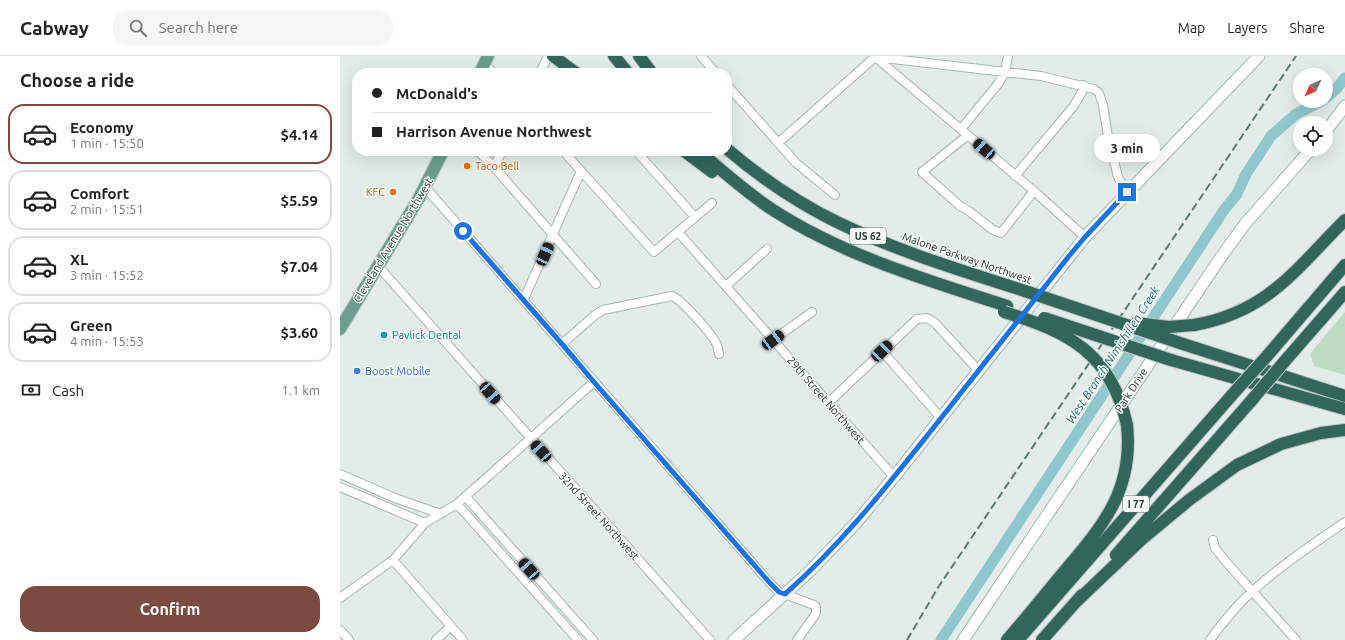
<!DOCTYPE html>
<meta charset="utf-8">
<style>
body{margin:0;font-family:Ubuntu,sans-serif;background:#f6f6f6;color:#222;height:100vh;display:flex;flex-direction:column;font-size:15px;white-space:nowrap}
*{box-sizing:border-box;margin:0}
p{font-size:13px;color:#767676}
.icon{flex:none;width:22px;height:22px;fill:none;stroke:currentColor;stroke-width:2;stroke-linecap:round;stroke-linejoin:round}
.map{position:relative;flex:1;overflow:hidden}
.side{display:flex;flex-direction:column;background:#fff;width:340px}
.side>*{flex:none}
.guide{position:absolute;left:12px;top:12px;width:380px;height:88px;border-radius:16px;box-shadow:0 4px 16px #0002;display:grid;align-content:center;height:88px;padding:0 20px;background:#fff}
.needle{width:26px;rotate:226deg}
.buttons{position:absolute;left:953px;top:12px;display:grid;gap:8px}
.buttons a{display:grid;place-items:center;width:40px;height:40px;border-radius:50%;background:#fff;box-shadow:0 4px 16px #0002;font-size:20px}
.end{position:absolute;width:18px;height:18px;margin:-9px;border:5px solid #1a73e8;background:#fff;box-shadow:0 0 0 2px #fff}
.from{border-radius:50%}
.bubble{position:absolute;height:28px;border-radius:14px;background:#fff;box-shadow:0 4px 16px #0002;font-size:13px;font-weight:700;line-height:28px;text-align:center}
.car{position:absolute;width:12px;height:24px;margin:-12px -6px;border-radius:5px;box-shadow:0 0 3px 1px #0007;background:linear-gradient(#222 24%,#8ab4d8 0 40%,#222 0 76%,#8ab4d8 0 86%,#222 0)}
.guide b{display:flex;align-items:center;gap:14px;height:38px;font-size:15px}
.guide b+b{border-top:1px solid #e0e0e0}
.guide i{width:10px;height:10px;background:#222}
ul{padding:0;list-style:none}
li{display:flex;align-items:center;gap:12px;height:60px;margin:0 8px 6px;padding:0 12px;border:2px solid #e0e0e0;border-radius:16px}
li div{flex:1}
li b{display:block;font-size:15px}
li em{font-style:normal;font-weight:700}
li.current{border-color:#7b4b41}
li>.icon{width:36px;height:36px;stroke-width:1.5}
h2{padding:0 20px;font-size:18px;line-height:48px}
.pay{display:flex;align-items:center;gap:10px;height:44px;padding:0 20px;font-size:15px}
.pay p{margin-inline-start:auto}
.primary-button{display:flex;gap:8px;margin-top:auto;padding:8px 20px}
.primary-button a{flex:1;height:46px;border-radius:16px;background:#7b4b41;color:#fff;font-size:16px;font-weight:700;line-height:46px;text-align:center}
header{display:flex;align-items:center;gap:24px;box-sizing:border-box;height:56px;padding:0 20px;background:#fff;border-bottom:1px solid #e0e0e0}
header strong{font-size:19px}
nav{display:flex;gap:22px;margin-inline-start:auto;font-size:14px}
.search{width:280px;height:36px;background:#f6f6f6;display:flex;align-items:center;gap:10px;box-sizing:border-box;padding:0 14px;border-radius:16px;color:#767676;font-size:15px}
main{display:flex;flex:1;min-height:0}
.map>svg:first-child{display:block}
.green{fill:#bedbc4}
.lines{fill:none;stroke-linecap:round;stroke-linejoin:round}
.river{stroke:#8fc7cd;stroke-width:11}
.street-casing{stroke:#a6b4ae;stroke-width:10}
.secondary-casing{stroke:#a2b7af;stroke-width:13}
.primary-casing{stroke:#c2c8c6;stroke-width:14}
.highway-casing{stroke:#c2c8c6;stroke-width:14}
.street{stroke:#fff;stroke-width:8}
.secondary{stroke:#fff;stroke-width:11}
.primary{stroke:#6b9e8e;stroke-width:12}
.highway{stroke:#326659;stroke-width:12}
.rail{stroke:#5f786f;stroke-width:2;stroke-dasharray:8 4;stroke-linecap:butt}
.highway-bridge-casing{stroke:#c2c8c6;stroke-width:14;stroke-linecap:butt}
.highway-bridge{stroke:#326659;stroke-width:12}
.route{stroke:#1a73e8;stroke-width:5}
.food-dot{fill:#e8710a;stroke:#f4f9f6;stroke-width:1.5}
.culture-dot{fill:#0f9aa8;stroke:#f4f9f6;stroke-width:1.5}
.shop-dot{fill:#3f7fe0;stroke:#f4f9f6;stroke-width:1.5}
.labels{text-anchor:middle;stroke-width:3;stroke-linejoin:round;paint-order:stroke}
.shield{fill:#f4f9f6;stroke:#62756e;stroke-width:1}
.shield-label{font-size:10px;font-weight:bold;fill:#243c34}
.food-label{font-size:11px;fill:#c56008;stroke:#f4f9f6;text-anchor:start}
.street-label{font-size:11px;fill:#243c34;stroke:#f4f9f6}
.culture-label{font-size:11px;fill:#0d838f;stroke:#f4f9f6;text-anchor:start}
.shop-label{font-size:11px;fill:#366cbe;stroke:#f4f9f6;text-anchor:start}
.water-label{font-size:12px;font-style:italic;fill:#226b74;stroke:#f4f9f6}
</style>
<header>
<strong>Cabway</strong>
<div class="search"><svg class="icon" aria-label="search" viewBox="0 0 24 24"><circle cx="10" cy="10" r="6"/><path d="M15 15l6 6"/></svg>Search here</div>
<nav><a>Map</a><a>Layers</a><a>Share</a></nav>
</header>
<main>
<section class="side">
<h2>Choose a ride</h2>
<ul>
<li class="current"><svg class="icon" aria-label="car" viewBox="0 0 24 24"><path d="M5 17H2v-5l4-1 3-4h7l3 4 3 1v5h-3M9 17h6M6 11h13"/><circle cx="7" cy="17" r="2"/><circle cx="17" cy="17" r="2"/></svg><div><b>Economy</b><p>1 min · 15:50</p></div><em>$4.14</em></li>
<li><svg class="icon" aria-label="car" viewBox="0 0 24 24"><path d="M5 17H2v-5l4-1 3-4h7l3 4 3 1v5h-3M9 17h6M6 11h13"/><circle cx="7" cy="17" r="2"/><circle cx="17" cy="17" r="2"/></svg><div><b>Comfort</b><p>2 min · 15:51</p></div><em>$5.59</em></li>
<li><svg class="icon" aria-label="car" viewBox="0 0 24 24"><path d="M5 17H2v-5l4-1 3-4h7l3 4 3 1v5h-3M9 17h6M6 11h13"/><circle cx="7" cy="17" r="2"/><circle cx="17" cy="17" r="2"/></svg><div><b>XL</b><p>3 min · 15:52</p></div><em>$7.04</em></li>
<li><svg class="icon" aria-label="car" viewBox="0 0 24 24"><path d="M5 17H2v-5l4-1 3-4h7l3 4 3 1v5h-3M9 17h6M6 11h13"/><circle cx="7" cy="17" r="2"/><circle cx="17" cy="17" r="2"/></svg><div><b>Green</b><p>4 min · 15:53</p></div><em>$3.60</em></li>
</ul>
<div class="pay"><svg class="icon" aria-label="cash" viewBox="0 0 24 24"><path d="M3 7h18v10H3z"/><circle cx="12" cy="12" r="2"/></svg>Cash<p>1.1 km</p></div>
<div class="primary-button"><a>Confirm</a></div>
</section>
<div class="map">
<svg width="1005" height="584" viewBox="0 0 1005 584">
<rect width="100%" height="100%" fill="#e3ece8"/>
<path class="green" d="M1005,256V319L974,310L970,298Z"/>
<g class="lines">
<path class="river" d="M986,42L996,33L1005,22
M601,584L884,154L897,138L906,118L931,80L956,58L982,45"/>
<defs>
<path id="street" d="M361,0L376,17
M534,0L694,135L745,181
M145,8L153,17
M200,17L208,0
M387,29L456,107L495,139
M621,73L658,28L665,16L668,0
M628,79L582,116L620,150L629,155L653,174L661,177L694,135
M438,87L535,1L701,20L754,33L759,37L763,49L768,81L778,121L787,137
M138,95L154,111L256,228
M223,95L314,196L372,147
M296,95L355,161
M154,111L162,95
M675,120L733,51L742,36L743,29
M85,131L429,526L439,536L474,549L476,551V556L475,559L457,584
M338,176L554,421
M38,210L370,584
M386,230L427,193
M184,243L241,115
M433,284L472,256
M222,288L255,259L263,254L332,240C341,243 373,279 377,289C378,291 378,295 379,298
M542,295L601,362
M488,347L577,263L587,262L595,267L639,315
M0,418L55,442L101,458
M0,431L85,467
M126,441L253,584
M117,448L238,584
M873,484L875,492L887,507L956,584
M53,504L123,584
M0,542L53,504L85,467L117,448L254,326
M0,574L9,584
M96,584L111,570
M870,584C880,570 891,557 903,544C934,514 970,490 1005,466"/>
<path id="secondary" d="M986,75L1005,50
M394,584L470,515L516,467L554,421L745,181L919,0
M623,584L881,201L905,168L971,93"/>
<path id="primary" d="M140,17L148,0
M0,273L79,142L103,95"/>
<path id="highway" d="M213,0L236,17
M274,0L288,17
M299,0L312,17
M387,93C421,122 461,149 501,168C560,196 623,215 685,235
M344,95L372,116
M359,95C382,115 407,137 433,154C504,200 587,224 667,250
M854,269C928,256 956,213 1005,164
M843,288L1005,340
M927,300L1005,209
M831,304L1005,353
M944,306L1005,236
M776,499L911,345
M737,545L801,484L849,444L897,409L941,388L981,377L1005,374
M667,584C686,562 704,540 722,518C762,471 794,435 787,369
M678,584L892,339
M702,584L742,539"/>
</defs>
<use href="#street" class="street-casing"/>
<use href="#secondary" class="secondary-casing"/>
<use href="#primary" class="primary-casing"/>
<use href="#highway" class="highway-casing"/>
<use href="#street" class="street"/>
<use href="#secondary" class="secondary"/>
<use href="#primary" class="primary"/>
<use href="#highway" class="highway"/>
<path class="rail" d="M567,584L599,530L956,0"/>
<defs>
<path id="highway-bridge" d="M685,235L843,288
M664,256C729,276 771,297 787,369
M704,262L831,304
M796,267L829,271L854,269
M892,339L927,300
M911,345L944,306"/>
</defs>
<use href="#highway-bridge" class="highway-bridge-casing"/>
<use href="#highway-bridge" class="highway-bridge"/>
</g>
<g class="lines">
<path class="route" d="M123,175L222,288L254,326L429,526L439,536L445,538C501,489 547,430 594,371C639,314 684,257 729,200L745,181L787,136"/>
</g>
<g class="food-dot">
<circle cx="127" cy="110" r="4"/>
<circle cx="53" cy="136" r="4"/>
</g>
<circle class="culture-dot" cx="44" cy="279" r="4"/>
<circle class="shop-dot" cx="17" cy="315" r="4"/>
<g class="labels">
<g class="shield">
<rect x="510" y="172" width="36" height="16" rx="3"/>
<rect x="783" y="440" width="26" height="16" rx="3"/>
</g>
<g class="shield-label">
<text x="528" y="184">US 62</text>
<text x="796" y="452">I 77</text>
</g>
<g class="food-label">
<text x="135" y="114">Taco Bell</text>
<text x="45" y="140" text-anchor="end">KFC</text>
</g>
<g class="street-label">
<text transform="translate(53 184) rotate(-59)" y="4">Cleveland Avenue Northwest</text>
<text transform="translate(627 202) rotate(19)" y="4">Malone Parkway Northwest</text>
<text transform="translate(791 334) rotate(-57)" y="4">Park Drive</text>
<text transform="translate(486 344) rotate(49)" y="4">29th Street Northwest</text>
<text transform="translate(259 460) rotate(48)" y="4">32nd Street Northwest</text>
</g>
<g class="culture-label">
<text x="52" y="283">Pavlick Dental</text>
</g>
<g class="shop-label">
<text x="25" y="319">Boost Mobile</text>
</g>
<g class="water-label">
<text transform="translate(773 299) rotate(-57)" y="4">West Branch Nimishillen Creek</text>
</g>
</g>
</svg>
<div class="buttons">
<a><svg class="needle" viewBox="-14 -14 28 28"><path d="M0-13l5 13h-10z" fill="#e53935"/><path d="M0 13l5-13h-10z" fill="#767676"/></svg></a>
<a><svg class="icon" aria-label="locate" viewBox="0 0 24 24"><circle cx="12" cy="12" r="6"/><path d="M12 2v4M12 18v4M2 12h4M18 12h4"/></svg></a>
</div>
<i class="end from" style="left:123px;top:175px"></i>
<i class="end" style="left:787px;top:136px"></i>
<div class="bubble" style="left:754px;top:78px;width:66px">3 min</div>
<i class="car" style="left:644px;top:93px;rotate:311deg"></i>
<i class="car" style="left:205px;top:198px;rotate:24deg"></i>
<i class="car" style="left:433px;top:284px;rotate:54deg"></i>
<i class="car" style="left:542px;top:295px;rotate:46deg"></i>
<i class="car" style="left:150px;top:337px;rotate:139deg"></i>
<i class="car" style="left:201px;top:395px;rotate:318deg"></i>
<i class="car" style="left:189px;top:513px;rotate:318deg"></i>
<div class="guide">
<b><i class="from"></i>McDonald's</b>
<b><i></i>Harrison Avenue Northwest</b>
</div>
</div>
</main>
